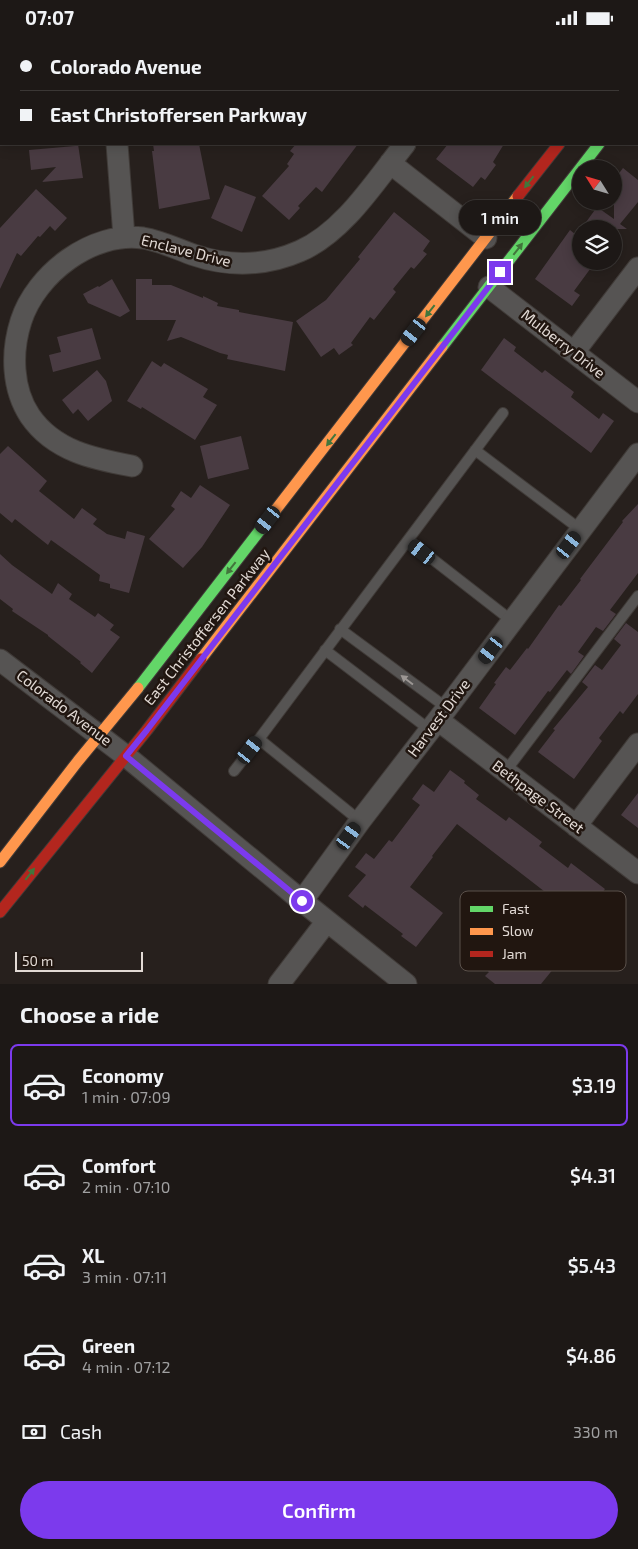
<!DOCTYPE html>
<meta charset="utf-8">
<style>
body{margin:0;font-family:"Exo 2",sans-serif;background:#2a2523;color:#f1f3f6;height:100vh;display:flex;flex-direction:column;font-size:19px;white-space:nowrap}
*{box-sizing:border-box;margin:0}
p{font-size:16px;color:#a0a0a1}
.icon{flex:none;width:28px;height:28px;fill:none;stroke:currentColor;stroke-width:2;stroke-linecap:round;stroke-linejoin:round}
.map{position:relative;height:949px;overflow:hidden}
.sheet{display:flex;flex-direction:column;background:#1d1816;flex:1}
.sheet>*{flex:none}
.guide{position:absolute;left:0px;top:0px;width:639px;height:110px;box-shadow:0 2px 12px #0003,0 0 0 1px #3b3735;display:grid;align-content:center;height:110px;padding:0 20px;background:#1d1816}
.needle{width:32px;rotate:307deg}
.fabs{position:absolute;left:572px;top:125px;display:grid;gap:10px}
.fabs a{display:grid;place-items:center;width:50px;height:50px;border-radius:50%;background:#1d1816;box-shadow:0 2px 12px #0003,0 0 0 1px #3b3735;font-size:25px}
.scale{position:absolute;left:15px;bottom:12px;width:128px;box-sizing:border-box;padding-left:5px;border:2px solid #e2dad5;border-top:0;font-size:14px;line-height:18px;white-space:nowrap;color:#e2dad5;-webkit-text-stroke:4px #211610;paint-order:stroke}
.end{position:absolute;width:22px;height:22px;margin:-11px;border:6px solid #7c3aed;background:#fff;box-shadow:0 0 0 2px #fff}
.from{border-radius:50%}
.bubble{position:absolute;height:35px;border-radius:18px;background:#1d1816;box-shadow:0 2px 12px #0003,0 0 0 1px #3b3735;font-size:16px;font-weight:600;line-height:35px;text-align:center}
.car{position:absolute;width:15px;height:30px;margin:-15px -8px;border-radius:6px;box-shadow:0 0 4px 1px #0007;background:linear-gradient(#222 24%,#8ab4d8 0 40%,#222 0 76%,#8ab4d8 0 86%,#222 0)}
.guide b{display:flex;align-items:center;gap:18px;height:48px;font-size:19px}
.guide b+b{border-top:1px solid #3b3735}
.guide i{width:12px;height:12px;background:#f1f3f6}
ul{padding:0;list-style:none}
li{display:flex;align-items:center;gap:15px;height:82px;margin:0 10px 8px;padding:0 10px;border:2px solid transparent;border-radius:8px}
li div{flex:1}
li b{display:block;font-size:19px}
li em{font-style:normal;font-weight:600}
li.current{border-color:#7c3aed}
li>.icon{width:45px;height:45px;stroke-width:1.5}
h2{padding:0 20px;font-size:22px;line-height:60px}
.pay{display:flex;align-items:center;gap:12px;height:55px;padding:0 20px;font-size:19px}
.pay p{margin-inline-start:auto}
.button{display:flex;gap:10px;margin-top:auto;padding:10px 20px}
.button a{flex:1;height:58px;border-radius:30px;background:#7c3aed;color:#fff;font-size:20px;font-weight:600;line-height:58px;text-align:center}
.status{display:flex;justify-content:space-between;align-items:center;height:35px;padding:0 25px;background:#1d1816;direction:ltr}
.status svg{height:14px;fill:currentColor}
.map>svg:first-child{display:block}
.building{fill:#493b42}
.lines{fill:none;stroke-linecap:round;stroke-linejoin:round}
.lane-casing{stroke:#403b38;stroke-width:12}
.street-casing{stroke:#403b38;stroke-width:23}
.fast-casing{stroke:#403b38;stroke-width:13}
.slow-casing{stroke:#403b38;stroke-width:13}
.jam-casing{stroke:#403b38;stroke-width:13}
.lane{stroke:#565453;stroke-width:10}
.street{stroke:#565453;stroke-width:21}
.fast{stroke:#63d668;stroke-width:11}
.slow{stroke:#ff974d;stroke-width:11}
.jam{stroke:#b3261e;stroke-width:11}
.oneway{fill:#42763c}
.oneway2{fill:#9c9794}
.route{stroke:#7c3aed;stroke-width:6}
.labels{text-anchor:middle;stroke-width:5;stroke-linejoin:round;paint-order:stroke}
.street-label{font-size:15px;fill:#e2dad5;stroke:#211610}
.key{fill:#211610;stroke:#5b514b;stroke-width:1}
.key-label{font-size:14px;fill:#e2dad5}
</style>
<div class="status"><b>07:07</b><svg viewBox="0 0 49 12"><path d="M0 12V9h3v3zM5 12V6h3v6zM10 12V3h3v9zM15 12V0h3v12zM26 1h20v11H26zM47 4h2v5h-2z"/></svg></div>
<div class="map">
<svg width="638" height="949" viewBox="0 0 638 949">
<rect width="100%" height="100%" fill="#27201d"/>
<path class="building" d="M78,109L83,143L42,147L56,132L31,135L29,115L75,111Z
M153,109H199L210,164L159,174L152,116H154Z
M296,109H358L322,157L316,152L298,171L300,173L289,185L262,161L289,131L287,129L294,119L290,116Z
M448,109H504L493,127L496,130L485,145L481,142L473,152L436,124Z
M623,133L638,145V167L620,189L627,194H617L614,198V194H581L597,172L614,184V145Z
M225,150L256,162L242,197L211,183Z
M36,154L67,183L55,196L50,191L40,202L38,201L21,221L17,218L0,254V193Z
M394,177L430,206L423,216L427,219L414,234L411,232L393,254L396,257L374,285L370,282L351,308L353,310L339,320L334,313L321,322L296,286L326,265L360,224L358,222Z
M570,195L581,204V226H596L574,256L580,260L572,271L535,244Z
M112,244L130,276L120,282L88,268L83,259L98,251L99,252Z
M136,244H152V250H171L203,263V261L218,268L217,271L239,275V277L293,287L285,336L227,324L228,320L220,318L181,302L167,306L176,285H136Z
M92,293L101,324L53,337L49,320L61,317L57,302Z
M504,303L516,312L514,316L532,330L542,338L545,335L574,357L571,362L599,384L603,378L614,386L591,418L481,335Z
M152,326L161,332L164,328L208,354L203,362L217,370L195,405L142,372L141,374L127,366Z
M97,335L106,346L112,366L88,386L78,374L73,379L62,365Z
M241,401L249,434L208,444L200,411Z
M8,411L47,446L39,456L74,484L82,473L97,484L93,489L107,499L125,504L127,496L145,501L129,558L110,553V549L99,546L100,540L51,505L48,510L15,484L12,488L0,478V419Z
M200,450L230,470L202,512L183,533L149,504L175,474L171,471L181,456L191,463Z
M638,469V538L610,575L616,579L603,596L596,592L578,617L584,621L571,639L567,635L550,657L548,656L515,700L479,673L496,649L494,648L506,632L510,635L527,613L528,614L559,570L561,571L581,545L580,544L623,487L622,486Z
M0,519L12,530L52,559L58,548L72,559L69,564L95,582L98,578L114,590L110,595L120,602L92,638L80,628L81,627L48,601V600L12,576L13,574L0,564Z
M626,588L638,597V659L623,679L620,676L599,703L602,706L574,744L538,717L555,695L553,694L588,652L582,647L595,630L602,635L621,610L614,604Z
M450,735L465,746L464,748L479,760L476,764L506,786L509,782L542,807L539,811L568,833L571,828L605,854L602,858L615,868L595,895L584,887L579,895L565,885L571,877L457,789L432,821L433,822L410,852L443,878L416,912L401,901L403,899L365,870L363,873L348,861L366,840L355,832L366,818L374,824L389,805L392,807L420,770L412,764L423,749L434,757Z
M638,758V793L621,780Z
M490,883L554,933L541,949H495L485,941L489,937L463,917Z"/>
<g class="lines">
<defs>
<path id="lane" d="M475,415L581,495
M408,505L512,586
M340,594L447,673
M325,615L430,695
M259,704L503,378
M234,736L259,704L360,786
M505,737L638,561"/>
<path id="street" d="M40,0L44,1
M148,1L151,0
M466,1V0
M117,109L124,202
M390,128L486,203
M489,252L638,367
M574,317L638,233
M132,431C94,424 54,416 30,381C12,354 11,317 21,286C36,239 92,196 143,203C161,206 177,214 194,220C229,232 266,231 300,216C344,197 376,145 405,109
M0,625L126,721L302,866L406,949
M438,685L638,838
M576,791L638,709
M302,866L360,786L447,673L638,419
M279,949L327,886"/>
<path id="fast" d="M442,312L599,109
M138,653L264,490"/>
<path id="slow" d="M638,6V7
M638,58V59
M264,490L518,161
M201,624L442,312
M0,827L78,726L138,653"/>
<path id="jam" d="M518,161L559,109
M0,877L147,695L201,624"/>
</defs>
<use href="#lane" class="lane-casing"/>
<use href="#street" class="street-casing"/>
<use href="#fast" class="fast-casing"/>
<use href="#slow" class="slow-casing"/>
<use href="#jam" class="jam-casing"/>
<use href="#lane" class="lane"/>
<use href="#street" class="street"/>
<use href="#fast" class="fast"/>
<use href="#slow" class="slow"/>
<use href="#jam" class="jam"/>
</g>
<defs><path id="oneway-solid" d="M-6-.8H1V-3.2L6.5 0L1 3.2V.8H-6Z" transform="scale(1.25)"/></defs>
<g class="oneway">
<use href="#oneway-solid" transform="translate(529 147) rotate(128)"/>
<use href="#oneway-solid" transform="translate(518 214) rotate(-52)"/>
<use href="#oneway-solid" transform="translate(430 276) rotate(128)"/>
<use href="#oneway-solid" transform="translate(331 405) rotate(128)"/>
<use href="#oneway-solid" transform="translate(231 533) rotate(128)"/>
<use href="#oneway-solid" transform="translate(30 839) rotate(-52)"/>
</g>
<use class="oneway2" href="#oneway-solid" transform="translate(407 645) rotate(-143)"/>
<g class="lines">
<path class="route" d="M302,866L126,721L147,695L500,237"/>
</g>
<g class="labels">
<g class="street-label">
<text transform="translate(186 216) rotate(14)" y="5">Enclave Drive</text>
<text transform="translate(563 309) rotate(38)" y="5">Mulberry Drive</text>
<text transform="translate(207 592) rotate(-52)" y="5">East Christoffersen Parkway</text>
<text transform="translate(64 673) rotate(37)" y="5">Colorado Avenue</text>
<text transform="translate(439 683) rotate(-53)" y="5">Harvest Drive</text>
<text transform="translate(538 762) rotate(37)" y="5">Bethpage Street</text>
</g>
</g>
<rect x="460" y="856" width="166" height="80" rx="8" class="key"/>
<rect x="470" y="871" width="23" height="6" fill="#63d668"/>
<rect x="470" y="893" width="23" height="7" fill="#ff974d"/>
<rect x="470" y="916" width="23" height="6" fill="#b3261e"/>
<g class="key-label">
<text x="502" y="879">Fast</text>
<text x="502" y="901">Slow</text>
<text x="502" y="924">Jam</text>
</g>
</svg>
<div class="fabs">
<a><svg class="needle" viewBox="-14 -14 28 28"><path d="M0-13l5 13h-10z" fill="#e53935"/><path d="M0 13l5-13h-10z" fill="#a0a0a1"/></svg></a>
<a><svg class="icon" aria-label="layers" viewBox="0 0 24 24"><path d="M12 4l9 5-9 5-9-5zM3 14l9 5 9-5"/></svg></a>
</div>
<div class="scale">50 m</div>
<i class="end from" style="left:302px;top:866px"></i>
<i class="end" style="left:500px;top:237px"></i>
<div class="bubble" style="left:459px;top:165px;width:82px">1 min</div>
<i class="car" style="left:414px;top:297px;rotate:218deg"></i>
<i class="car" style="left:268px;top:485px;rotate:218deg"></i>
<i class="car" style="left:569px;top:510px;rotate:37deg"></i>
<i class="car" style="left:422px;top:517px;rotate:308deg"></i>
<i class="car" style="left:491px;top:615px;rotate:217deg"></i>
<i class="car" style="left:250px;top:715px;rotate:38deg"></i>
<i class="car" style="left:349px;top:801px;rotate:36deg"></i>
<div class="guide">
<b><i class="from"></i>Colorado Avenue</b>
<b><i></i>East Christoffersen Parkway</b>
</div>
</div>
<section class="sheet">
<h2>Choose a ride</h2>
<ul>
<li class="current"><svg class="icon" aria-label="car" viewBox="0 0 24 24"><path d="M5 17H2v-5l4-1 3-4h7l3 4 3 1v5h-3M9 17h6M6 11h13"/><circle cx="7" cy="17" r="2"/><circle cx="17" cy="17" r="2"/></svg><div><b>Economy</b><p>1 min · 07:09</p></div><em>$3.19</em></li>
<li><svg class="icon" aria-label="car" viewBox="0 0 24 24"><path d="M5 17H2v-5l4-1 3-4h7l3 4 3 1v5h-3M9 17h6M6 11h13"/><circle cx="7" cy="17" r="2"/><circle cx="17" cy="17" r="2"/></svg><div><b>Comfort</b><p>2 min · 07:10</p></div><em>$4.31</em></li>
<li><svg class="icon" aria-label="car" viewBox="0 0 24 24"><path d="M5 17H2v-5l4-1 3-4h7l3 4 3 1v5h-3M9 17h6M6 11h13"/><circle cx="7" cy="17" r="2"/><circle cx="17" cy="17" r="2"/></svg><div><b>XL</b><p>3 min · 07:11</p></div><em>$5.43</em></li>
<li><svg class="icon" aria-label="car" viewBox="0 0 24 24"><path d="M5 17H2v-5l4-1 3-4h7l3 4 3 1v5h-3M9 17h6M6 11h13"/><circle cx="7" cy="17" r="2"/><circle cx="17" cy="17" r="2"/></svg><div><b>Green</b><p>4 min · 07:12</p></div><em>$4.86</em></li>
</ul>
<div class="pay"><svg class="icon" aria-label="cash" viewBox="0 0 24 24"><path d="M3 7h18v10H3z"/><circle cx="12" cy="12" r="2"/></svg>Cash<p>330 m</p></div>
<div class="button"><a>Confirm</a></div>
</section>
